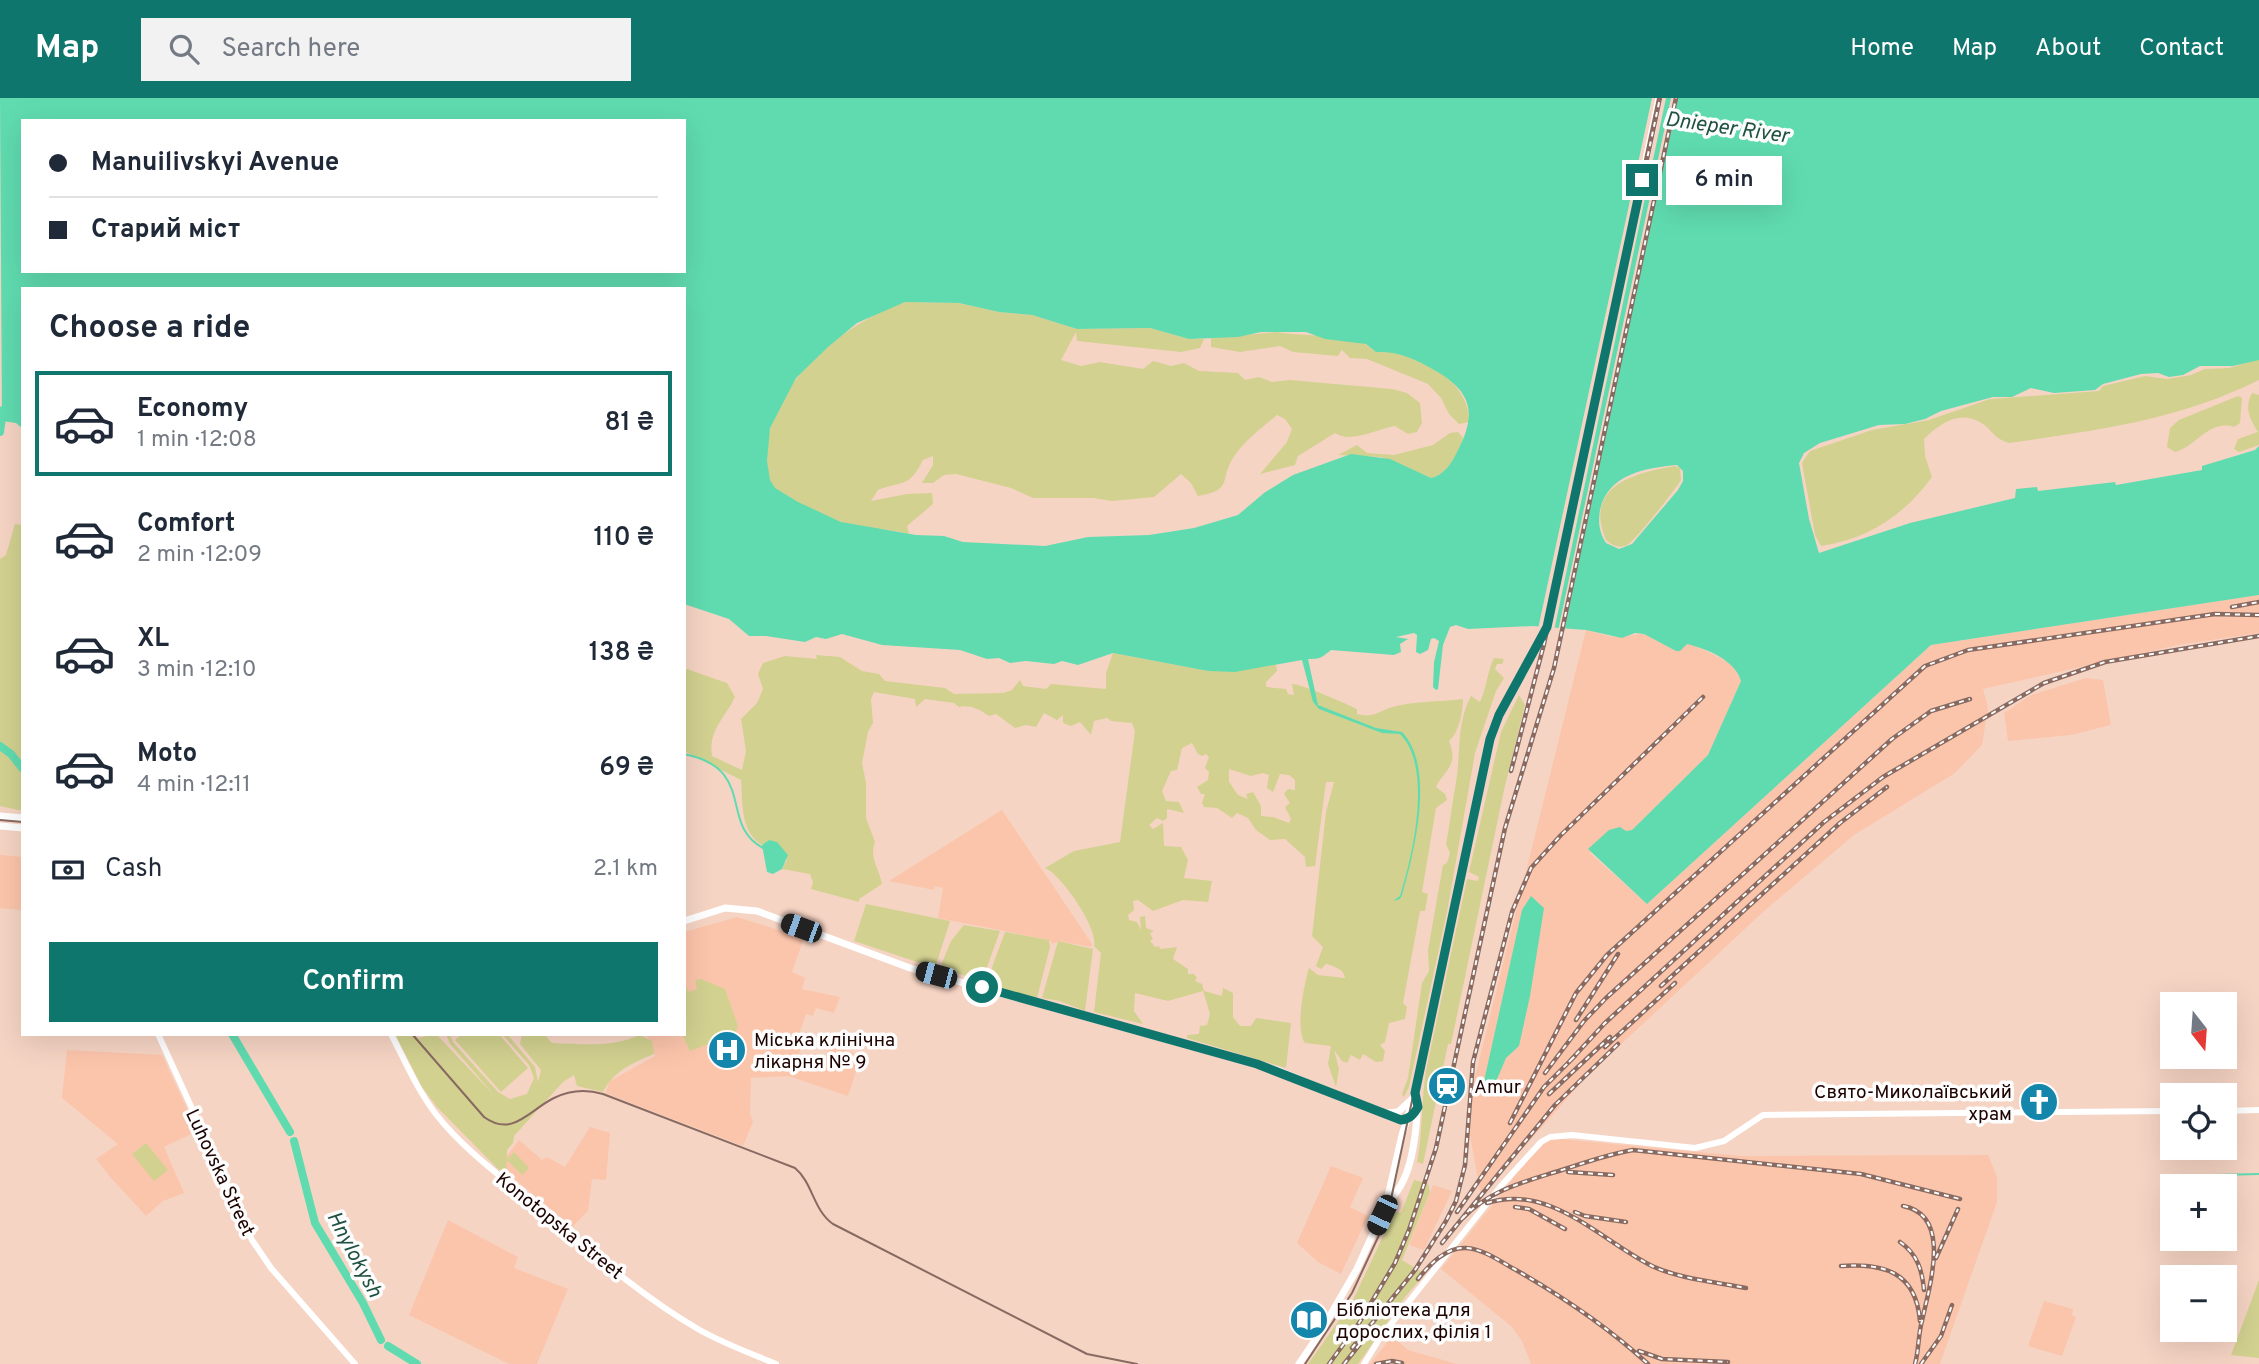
<!DOCTYPE html>
<meta charset="utf-8">
<style>
body{margin:0;font-family:Overpass,sans-serif;background:#f2f2f3;color:#1f2937;height:100vh;display:flex;flex-direction:column;font-size:26px;white-space:nowrap}
*{box-sizing:border-box;margin:0}
p{font-size:23px;color:#747a83}
.icon{flex:none;width:38px;height:38px;fill:none;stroke:currentColor;stroke-width:2;stroke-linecap:round;stroke-linejoin:round}
.map{position:relative;flex:1;overflow:hidden}
.details{position:absolute;left:21px;top:189px;width:665px;height:749px;display:flex;flex-direction:column;background:#fff;border-radius:0px;box-shadow:0 7px 28px #0002}
.details>*{flex:none}
.banner{position:absolute;left:21px;top:21px;width:665px;height:154px;border-radius:0px;box-shadow:0 7px 28px #0002;display:grid;align-content:center;height:154px;padding:0 28px;background:#fff}
.needle{width:46px;rotate:163deg}
.buttons{position:absolute;left:2160px;top:894px;display:grid;gap:14px}
.buttons a{display:grid;place-items:center;width:77px;height:77px;border-radius:0px;background:#fff;box-shadow:0 7px 28px #0002;font-size:35px}
.end{position:absolute;width:32px;height:32px;margin:-16px;border:9px solid #0f766e;background:#fff;box-shadow:0 0 0 4px #fff}
.from{border-radius:50%}
.bubble{position:absolute;height:49px;border-radius:0px;background:#fff;box-shadow:0 7px 28px #0002;font-size:23px;font-weight:600;line-height:49px;text-align:center}
.car{position:absolute;width:21px;height:42px;margin:-21px -10px;border-radius:9px;box-shadow:0 0 5px 2px #0007;background:linear-gradient(#222 24%,#8ab4d8 0 40%,#222 0 76%,#8ab4d8 0 86%,#222 0)}
.banner b{display:flex;align-items:center;gap:24px;height:66px;font-size:26px}
.banner b+b{border-top:2px solid #e0e1e3}
.banner i{width:18px;height:18px;background:#1f2937}
ul{padding:0;list-style:none}
li{display:flex;align-items:center;gap:21px;height:105px;margin:0 14px 10px;padding:0 14px;border:4px solid transparent;border-radius:0px}
li div{flex:1}
li b{display:block;font-size:26px}
li em{font-style:normal;font-weight:600}
li.current{border-color:#0f766e}
li>.icon{width:63px;height:63px;stroke-width:1.5}
h2{padding:0 28px;font-size:32px;line-height:84px}
.pay{display:flex;align-items:center;gap:18px;height:77px;padding:0 28px;font-size:26px}
.pay p{margin-inline-start:auto}
.action{display:flex;gap:14px;margin-top:auto;padding:14px 28px}
.action a{flex:1;height:80px;border-radius:0px;background:#0f766e;color:#fff;font-size:28px;font-weight:600;line-height:80px;text-align:center}
header{display:flex;align-items:center;gap:42px;box-sizing:border-box;height:98px;padding:0 35px;background:#0f766e;color:#fff}
header strong{font-size:33px}
nav{display:flex;gap:38px;margin-inline-start:auto;font-size:24px}
.search{width:490px;height:63px;background:#f2f2f3;display:flex;align-items:center;gap:18px;box-sizing:border-box;padding:0 24px;border-radius:0px;color:#747a83;font-size:26px}
.map>svg:first-child{display:block}
.built{fill:#fbc5ab}
.green{fill:#d2d190;fill-rule:evenodd}
.water{fill:#60dbb0;fill-rule:evenodd}
.pier{fill:#f6d4c4}
.lines{fill:none;stroke-linecap:round;stroke-linejoin:round}
.stream{stroke:#60dbb0;stroke-width:2}
.river{stroke:#60dbb0;stroke-width:8}
.tertiary{stroke:#fff;stroke-width:6}
.secondary{stroke:#fff;stroke-width:7}
.tram{stroke:#886a61;stroke-width:2}
.rail-casing{stroke:#886a61;stroke-width:4.5}
.rail{stroke:#fdfdfd;stroke-width:2;stroke-dasharray:5;stroke-linecap:butt}
.route{stroke:#0f766e;stroke-width:9}
.labels{text-anchor:middle;stroke-width:7;stroke-linejoin:round;paint-order:stroke}
.poi-label{font-size:19px;fill:#1d0300;stroke:#fdfdfd;text-anchor:start}
.street-label{font-size:19px;fill:#1d0300;stroke:#fdfdfd}
.water-label{font-size:21px;font-style:italic;fill:#1f5240;stroke:#fdfdfd}
</style>
<header>
<strong>Map</strong>
<div class="search"><svg class="icon" aria-label="search" viewBox="0 0 24 24"><circle cx="10" cy="10" r="6"/><path d="M15 15l6 6"/></svg>Search here</div>
<nav><a>Home</a><a>Map</a><a>About</a><a>Contact</a></nav>
</header>
<div class="map">
<svg width="2259" height="1266" viewBox="0 0 2259 1266">
<rect width="100%" height="100%" fill="#f6d4c4"/>
<path class="built" d="M2259,497V535L2178,547L1983,591L1988,609L1982,647L1955,675L1854,737L1763,814L1587,978L1481,1098L1466,1015L1586,532L1612,539L1644,536L1676,553H1680L1686,546H1691L1727,563L1734,570L1741,583L1708,657L1632,732L1626,733L1623,731L1590,755L1647,806L1931,547Z
M2086,580L2103,582L2111,627L2071,637L2008,643L2004,615L2031,597Z
M1002,712L1092,846L1091,849L1059,843L1053,846L1049,842L938,820L943,790L935,788L934,792L889,783Z
M0,757L23,759L22,812L0,810Z
M737,819L804,840L792,874L805,880L802,891L840,899L834,915L816,910L813,918L806,916L800,934L805,937L797,962L822,971L830,946L861,958L848,998L788,978L751,980L750,1016L753,1024L743,1048L605,995L610,983L655,958L646,936H684V834Z
M67,952L162,957L197,1033L164,1049L184,1095L163,1103L146,1118L111,1080L96,1061L118,1046L62,1000Z
M590,1029L610,1035L606,1082L592,1081L588,1113L572,1129L499,1068L519,1042L542,1062L547,1059L565,1069Z
M1550,1040L1741,1058L1988,1057L1997,1079V1104L1940,1266H1531L1522,1243L1512,1229L1441,1171L1513,1081L1512,1078Z
M1331,1068L1363,1080L1350,1109L1368,1118L1341,1176L1318,1164L1297,1145Z
M1433,1087L1452,1093L1424,1152L1409,1147Z
M448,1122L518,1159L514,1170L568,1191L537,1266H509L409,1217Z
M2044,1203L2073,1211L2072,1217L2076,1219L2062,1258L2028,1248Z
M1392,1238L1408,1252L1457,1266H1370Z"/>
<path class="green" d="M905,204L959,205L999,214L1032,217L1077,231L1150,230L1189,241H1204L1200,250L1181,254L1077,243L1076,234L1061,262L1081,268L1100,264L1143,271L1153,263L1171,268L1184,265L1199,273L1238,275L1245,282L1259,279L1272,284L1290,282L1392,291L1407,295L1420,305L1422,325L1417,334L1408,336L1395,328C1377,331 1351,346 1335,335L1298,358L1295,367L1260,376L1287,344L1292,331L1285,321L1277,317C1263,329 1245,342 1235,357C1218,381 1235,392 1198,398L1191,385L1181,376L1154,399L1112,403L1093,400H1033L1011,390L956,376L944,377L933,385H922L933,367V358L923,362C909,390 904,382 878,392L871,403L907,396L932,395L933,406L907,428L909,436C890,431 870,431 851,427C832,422 787,404 774,389C767,380 766,365 767,353C768,286 846,224 905,204Z
M1277,234C1299,239 1358,234 1373,252C1379,253 1383,252 1389,253C1423,257 1471,286 1469,324L1459,326L1449,316L1441,300L1428,286L1367,261L1350,260L1342,252L1338,258L1293,254L1280,248L1240,254L1211,249V240Z
M2259,261V282C2176,323 2098,332 2009,345C1992,339 1994,334 1983,326C1960,311 1941,325 1924,341L1925,358L1932,379C1904,417 1869,441 1821,448L1815,437L1802,365L1810,353L1872,332L1929,322L1990,301L2099,293L2103,288L2145,278L2167,281L2191,277L2205,271L2229,270Z
M2252,295L2259,297V347L2239,354L2234,351L2238,341L2258,334C2250,321 2244,310 2252,295Z
M2238,298L2242,300L2240,325L2234,329C2209,321 2196,349 2175,354L2167,349L2170,330L2179,322Z
M1458,334L1463,340C1458,356 1449,375 1431,380L1381,359L1338,357L1357,347L1367,355L1394,357L1433,347L1450,335Z
M1675,368L1680,370L1681,382C1675,392 1635,443 1627,447C1619,451 1612,447 1606,442C1583,388 1634,375 1675,368Z
M15,426L23,427V713L0,708V461L6,457Z
M1113,555L1208,573L1276,567L1277,573L1266,584V589L1286,591L1288,596L1294,597L1292,586C1299,585 1347,606 1357,611V616C1373,620 1376,615 1389,610C1411,603 1440,604 1463,601C1463,613 1459,635 1449,643C1459,668 1445,671 1436,689L1445,696L1447,702L1436,710L1422,794L1428,796L1425,813H1420L1403,905L1407,909L1405,921L1389,925L1385,944L1380,947L1385,953L1383,963L1376,964L1363,956L1360,962L1351,957L1347,965L1342,963L1334,952L1339,971L1336,989L1328,966L1331,948L1305,945C1295,932 1304,886 1309,870L1318,877L1345,880C1344,871 1334,868 1326,866L1321,871L1316,868L1323,849L1312,838L1326,714L1334,684H1326L1315,768L1306,769L1305,759L1285,741L1270,742L1256,732L1248,720L1237,715L1232,720L1217,710L1204,709L1202,705L1205,696H1201L1197,689L1208,682L1209,674L1205,670L1209,659L1206,656L1202,658L1198,656L1192,645L1182,650L1177,672L1171,673L1162,693L1166,703L1179,704L1184,715L1167,711V720L1163,723L1157,720L1149,727L1153,731L1163,725L1164,748L1181,749L1188,762L1184,780L1212,783L1208,804L1183,802L1153,813L1138,802L1133,803L1134,812L1128,817L1129,822L1137,824L1141,832L1140,819L1145,818L1146,830L1154,833L1150,835L1153,841L1150,843L1155,849L1159,848L1160,851L1177,849L1173,861L1188,871V876H1194L1197,880L1195,883L1202,886L1204,893L1222,898L1223,890L1233,895V919L1240,928H1251L1256,920L1291,925L1286,970L1187,940V937L1199,936L1200,928L1207,927L1210,916L1203,893L1168,903L1135,895L1134,913L1143,926L1094,914L1101,855L1094,848C1099,831 1061,776 1045,770L1074,753L1120,744L1135,633L1132,625L1111,623L1107,620L1094,623L1091,637L1080,624L1071,628L1063,625V617L1057,622L1044,615L1036,629L1026,627L1015,630L996,616L989,618C981,612 969,606 959,609L954,605L925,601L916,609L915,601L874,594L871,601L873,625L868,634L862,665L866,685V720L875,744C869,760 879,770 882,786L859,801V804L811,791L813,784L810,776L782,771L787,762L769,742L762,747C740,733 743,706 741,682L684,653V570L727,585L735,599C725,620 708,632 712,658L742,672L746,653L741,621L757,605L763,591L758,576L763,565L785,558L817,561L816,557L840,559L862,573L879,576L885,583L945,590L954,596L1003,595L1012,592L1020,582L1023,588L1046,591L1051,586L1106,591V575ZM1229,671L1251,678L1263,675L1269,677L1267,690L1273,694L1280,676L1289,677L1295,682V692L1288,691L1284,696L1290,705L1285,709L1291,721L1289,725L1273,719L1261,718V708L1253,694L1246,696L1248,701L1238,697L1229,684Z
M1494,560L1504,561L1502,566H1497L1495,571L1504,580L1496,593L1475,655L1447,814L1409,989L1404,999L1402,996L1408,980L1422,885L1429,873L1428,852L1443,767L1447,765L1450,755L1446,746C1450,726 1452,705 1456,685C1461,655 1456,626 1471,598L1480,604C1487,589 1487,574 1494,560Z
M1519,597L1525,607L1504,692L1451,946H1448L1423,1066L1417,1064C1423,1034 1421,1004 1426,973L1467,781L1478,783L1479,779L1469,774L1501,634Z
M866,806L950,823L935,870L854,843Z
M964,827L1000,833L982,883L940,870L951,843Z
M1005,834L1049,842L1050,849L1037,900C979,884 985,890 1005,834Z
M1058,843L1093,851L1085,913L1060,903L1042,900Z
M701,881L725,891L738,928L735,936L690,953L682,936L684,886L689,894L697,891L695,882Z
M395,936H409L419,940L436,936L494,997L450,946L446,936H450L453,944L498,994L510,1001L527,996L534,980L529,967L502,936H507L535,969L538,984L541,972L520,946L522,936H544L552,945C584,946 610,950 640,937L652,943L654,956C632,965 614,973 603,994L577,988L574,977L563,984L514,1038L513,1045L507,1052V1061L514,1054L529,1070L522,1077L507,1062L506,1072H499L437,1009L422,989Z
M462,936H499L528,970L501,994L455,942Z
M146,1045L168,1072L154,1083L132,1056Z
M1414,1082L1428,1085L1430,1094L1402,1162L1425,1176L1405,1199L1358,1266H1308L1352,1204L1395,1113L1401,1115Z
M2259,1182V1260L2231,1257Z"/>
<path class="water" d="M0,0H2259V262L2233,268H2200L2183,277L2169,279L2158,275L2141,276L2103,286L2095,292L2054,295L2031,290L2012,299H1993L1941,313L1925,321L1905,326L1879,327L1820,345L1804,355L1799,365L1809,421L1819,455L1910,425L2015,400L2016,391L2037,389L2038,393L2115,384L2116,387L2202,372V368L2255,352L2259,348V497L1931,547L1647,806L1588,751L1609,732L1620,729L1626,733L1632,732L1708,657L1741,583C1735,562 1707,551 1687,546L1680,553H1676L1644,536L1635,535L1622,540L1586,532L1533,528L1468,531L1456,527L1450,529L1443,547L1438,591L1436,592L1433,589L1434,564L1439,543L1434,540L1431,541L1428,552L1420,556L1416,554L1417,537L1414,535L1396,539L1408,541L1400,546L1401,554L1394,557L1331,552C1321,560 1321,561 1308,561L1318,607L1376,630L1402,634C1436,669 1414,755 1402,797L1400,801L1393,803L1400,798C1413,757 1433,669 1400,636L1382,635L1319,611L1313,604L1302,562L1235,574L1208,573L1113,555L1078,567L1062,563L1054,566L1026,563L1010,565L999,560L987,561L960,552L882,547L842,536L826,541L816,539L805,544L766,538H749L729,521L684,506V191H23V331L16,325L2,323ZM23,23H684V173H23ZM905,204L959,205L999,214L1032,217L1077,231L1150,230L1189,241L1238,239L1261,234H1306L1325,241L1366,246L1376,254C1395,253 1411,259 1427,268C1469,290 1480,311 1457,354C1452,365 1444,377 1431,380L1390,361L1351,356L1293,377L1264,395L1238,417L1194,430L1149,437L1088,439L1045,448L963,444L944,438L916,437L841,424L798,404L775,390L770,382L767,363L770,330L796,280L828,249L857,225ZM1677,367L1683,373V383L1678,392L1632,446L1619,451L1606,445C1599,434 1598,424 1600,412C1608,376 1645,370 1677,367Z
M769,742L777,744L788,757L782,771L773,776L767,774L762,747Z
M1531,798L1544,810L1530,898L1519,948L1506,960L1492,993L1482,992L1522,812Z"/>
<path class="pier" d="M1652,0H1666L1554,533L1538,531Z
M1671,0H1677L1564,533H1558Z"/>
<g class="lines">
<path class="stream" d="M684,656C758,671 718,726 763,750
M2216,1077L2259,1076"/>
<path class="river" d="M0,334L3,312
M0,648L11,656L23,671
M232,936L290,1034
M294,1043L315,1125L363,1205L381,1242
M388,1248L417,1266"/>
<path class="tertiary" d="M158,936L252,1142L271,1170L355,1266
M391,936C405,963 417,991 435,1015C462,1050 499,1077 533,1105C586,1149 638,1196 698,1231C722,1245 750,1255 776,1266
M2224,1013L2259,1012
M1364,1266L1380,1240L1500,1089L1541,1044L1550,1039L1572,1037L1695,1050L1724,1043L1763,1017L2172,1013"/>
<path class="secondary" d="M0,718L23,720
M0,728L23,730
M684,823L725,810L757,813L910,870L1277,972L1396,1021H1407
M1387,1015L1398,1014L1411,1002
M1387,1106C1393,1099 1399,1092 1403,1083C1413,1064 1420,1017 1415,996
M1299,1266L1320,1235L1357,1171L1386,1107L1402,1037L1415,995L1492,632L1547,529L1659,0"/>
<path class="tram" d="M0,722L23,724
M412,936L484,1019C513,1040 529,1012 554,1000C570,992 586,991 603,996L795,1070C813,1085 813,1112 833,1126L1087,1256L1137,1266
M1305,1266L1352,1195L1387,1120L1489,641L1498,616L1546,529L1658,0"/>
<defs>
<path id="rail" d="M2232,509L2259,504
M1511,673L1544,546L1660,0
M1661,888L1840,725L1887,689
M1576,922L1618,856
M1605,949L1675,885
M1569,964L1605,925L1824,724L1883,679L2044,585L2105,564L2259,538
M1545,975L1584,923L1606,900L1892,641L1931,613L1970,601
M1549,996L1610,939
M1510,1025L1576,895L1607,857L1925,568L1968,552L2215,516L2259,517
M1568,1074L1613,1077
M1487,1105C1550,1085 1600,1142 1652,1168C1680,1181 1716,1184 1746,1190
M1903,1108C1953,1117 1929,1189 1922,1223C1918,1237 1919,1252 1915,1266
M1515,1109L1529,1111L1565,1131
M1457,1114L1544,989L1575,958
M1575,1114L1585,1118L1626,1124
M1463,1120C1490,1091 1528,1083 1565,1071C1587,1064 1609,1056 1633,1052L1861,1076L1960,1101
M1900,1144C1917,1156 1922,1171 1924,1192
M1442,1145L1555,1007L1618,946
M1936,1160L1958,1111
M1841,1168C1884,1165 1916,1174 1920,1223
M1418,1181C1430,1166 1446,1149 1466,1150C1484,1151 1501,1164 1516,1172C1563,1199 1608,1229 1648,1266
M1352,1250L1415,1172L1446,1123L1456,1103L1465,1067L1473,964L1512,814L1531,770L1561,737L1703,599
M1639,1253L1662,1261L1728,1264
M1329,1266L1359,1225L1395,1165L1409,1132L1436,1050L1505,730L1554,570L1676,0
M1344,1266L1360,1246
M1376,1266L1392,1263L1402,1265
M1921,1266L1941,1238L1952,1207"/>
</defs>
<use href="#rail" class="rail-casing"/>
<use href="#rail" class="rail"/>
</g>
<g class="lines">
<path class="route" d="M982,889L1257,966L1401,1022C1410,1021 1414,1016 1418,1009L1415,995L1490,641L1499,617L1547,529L1642,82"/>
</g>
<defs>
<symbol id="hospital-disc" viewBox="-11 -11 22 22"><circle r="9.5" fill="#1486ac" stroke="#fdfdfd"/><path d="M-5-5h3v3.5h4V-5h3V5h-3V1.5h-4V5h-3Z" fill="#fff"/></symbol>
<symbol id="station-disc" viewBox="-11 -11 22 22"><circle r="9.5" fill="#1486ac" stroke="#fdfdfd"/><path d="M-3-6H3Q5-6 5-4V2Q5 4 3 4L4.5 6H3L1.5 4h-3L-3 6H-4.5L-3 4Q-5 4-5 2V-4Q-5-6-3-6ZM-3.5-4v3h7v-3ZM-3.5 1v1.5H-2V1ZM2 1v1.5H3.5V1Z" fill="#fff"/></symbol>
<symbol id="church-disc" viewBox="-11 -11 22 22"><circle r="9.5" fill="#1486ac" stroke="#fdfdfd"/><path d="M-1.2-6h2.4v3.5h3.3v2.4h-3.3V6h-2.4V-.1h-3.3v-2.4h3.3Z" fill="#fff"/></symbol>
<symbol id="library-disc" viewBox="-11 -11 22 22"><circle r="9.5" fill="#1486ac" stroke="#fdfdfd"/><path d="M-6-4Q-3-5.5-.7-3.5V5Q-3 3-6 4ZM6-4Q3-5.5 .7-3.5V5Q3 3 6 4Z" fill="#fff"/></symbol>
</defs>
<g fill-rule="evenodd">
<use href="#hospital-disc" x="705" y="930" width="44" height="44"/>
<use href="#station-disc" x="1425" y="966" width="44" height="44"/>
<use href="#church-disc" x="2017" y="982" width="44" height="44"/>
<use href="#library-disc" x="1287" y="1200" width="44" height="44"/>
</g>
<g class="labels">
<g class="poi-label">
<text x="754" y="948">Міська клінічна<tspan x="754" dy="22">лікарня № 9</tspan></text>
<text x="1474" y="995">Amur</text>
<text x="2012" y="1000" text-anchor="end">Свято-Миколаївський<tspan x="2012" dy="22">храм</tspan></text>
<text x="1336" y="1218">Бiблiотека для<tspan x="1336" dy="22">дорослих, фiлiя 1</tspan></text>
</g>
<g class="street-label">
<text transform="translate(221 1074) rotate(65)" y="7">Luhovska Street</text>
<text transform="translate(560 1127) rotate(39)" y="7">Konotopska Street</text>
</g>
<g class="water-label">
<text transform="translate(1727 29) rotate(8)" y="7">Dnieper River</text>
<text transform="translate(355 1156) rotate(62)" y="7">Hnylokysh</text>
</g>
</g>
</svg>
<div class="buttons">
<a><svg class="needle" viewBox="-14 -14 28 28"><path d="M0-13l5 13h-10z" fill="#e53935"/><path d="M0 13l5-13h-10z" fill="#747a83"/></svg></a>
<a><svg class="icon" aria-label="locate" viewBox="0 0 24 24"><circle cx="12" cy="12" r="6"/><path d="M12 2v4M12 18v4M2 12h4M18 12h4"/></svg></a>
<a>+</a>
<a>−</a>
</div>
<i class="end from" style="left:982px;top:889px"></i>
<i class="end" style="left:1642px;top:82px"></i>
<div class="bubble" style="left:1666px;top:58px;width:116px">6 min</div>
<i class="car" style="left:801px;top:830px;rotate:290deg"></i>
<i class="car" style="left:936px;top:877px;rotate:285deg"></i>
<i class="car" style="left:1382px;top:1117px;rotate:205deg"></i>
<div class="banner">
<b><i class="from"></i>Manuilivskyi Avenue</b>
<b><i></i>Старий міст</b>
</div>
<section class="details">
<h2>Choose a ride</h2>
<ul>
<li class="current"><svg class="icon" aria-label="car" viewBox="0 0 24 24"><path d="M5 17H2v-5l4-1 3-4h7l3 4 3 1v5h-3M9 17h6M6 11h13"/><circle cx="7" cy="17" r="2"/><circle cx="17" cy="17" r="2"/></svg><div><b>Economy</b><p>1 min · 12:08</p></div><em>81 ₴</em></li>
<li><svg class="icon" aria-label="car" viewBox="0 0 24 24"><path d="M5 17H2v-5l4-1 3-4h7l3 4 3 1v5h-3M9 17h6M6 11h13"/><circle cx="7" cy="17" r="2"/><circle cx="17" cy="17" r="2"/></svg><div><b>Comfort</b><p>2 min · 12:09</p></div><em>110 ₴</em></li>
<li><svg class="icon" aria-label="car" viewBox="0 0 24 24"><path d="M5 17H2v-5l4-1 3-4h7l3 4 3 1v5h-3M9 17h6M6 11h13"/><circle cx="7" cy="17" r="2"/><circle cx="17" cy="17" r="2"/></svg><div><b>XL</b><p>3 min · 12:10</p></div><em>138 ₴</em></li>
<li><svg class="icon" aria-label="car" viewBox="0 0 24 24"><path d="M5 17H2v-5l4-1 3-4h7l3 4 3 1v5h-3M9 17h6M6 11h13"/><circle cx="7" cy="17" r="2"/><circle cx="17" cy="17" r="2"/></svg><div><b>Moto</b><p>4 min · 12:11</p></div><em>69 ₴</em></li>
</ul>
<div class="pay"><svg class="icon" aria-label="cash" viewBox="0 0 24 24"><path d="M3 7h18v10H3z"/><circle cx="12" cy="12" r="2"/></svg>Cash<p>2.1 km</p></div>
<div class="action"><a>Confirm</a></div>
</section>
</div>
